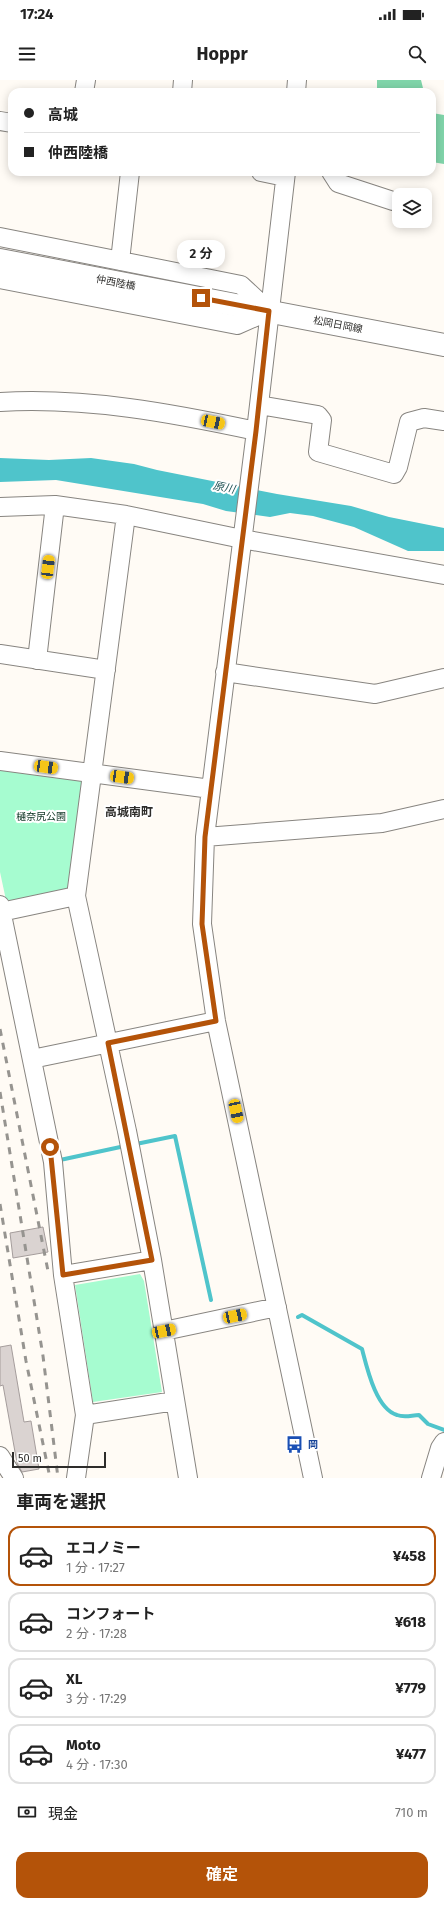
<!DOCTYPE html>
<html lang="ja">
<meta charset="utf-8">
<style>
body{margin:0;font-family:"Fira Sans","Noto Sans JP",sans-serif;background:#f2f2f2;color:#222;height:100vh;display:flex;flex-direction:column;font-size:15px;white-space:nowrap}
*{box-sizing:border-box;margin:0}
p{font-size:13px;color:#767676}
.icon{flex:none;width:22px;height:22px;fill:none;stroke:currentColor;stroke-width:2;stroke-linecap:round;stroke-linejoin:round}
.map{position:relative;height:1398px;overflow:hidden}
.sheet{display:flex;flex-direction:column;background:#fff;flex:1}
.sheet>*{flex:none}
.hud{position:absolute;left:8px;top:8px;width:428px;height:88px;border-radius:12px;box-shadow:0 2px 10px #0003;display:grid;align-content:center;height:88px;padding:0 16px;background:#fff}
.buttons{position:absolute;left:392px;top:108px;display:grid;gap:8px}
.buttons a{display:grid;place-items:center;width:40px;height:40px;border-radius:8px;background:#fff;box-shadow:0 2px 10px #0003;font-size:20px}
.scale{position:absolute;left:12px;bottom:10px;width:94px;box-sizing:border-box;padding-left:4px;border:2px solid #2e2d2b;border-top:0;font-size:11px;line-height:14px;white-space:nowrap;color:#2e2d2b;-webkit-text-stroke:3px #fff;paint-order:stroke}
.end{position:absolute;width:18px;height:18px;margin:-9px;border:5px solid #b45309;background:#fff;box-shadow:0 0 0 2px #fff}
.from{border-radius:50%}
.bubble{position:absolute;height:28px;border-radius:12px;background:#fff;box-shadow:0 2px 10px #0003;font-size:13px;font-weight:700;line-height:28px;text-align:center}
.car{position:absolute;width:12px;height:24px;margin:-12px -6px;border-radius:5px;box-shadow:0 0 3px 1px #0007;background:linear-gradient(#f5c518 24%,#345 0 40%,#f5c518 0 76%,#345 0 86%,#f5c518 0)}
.hud b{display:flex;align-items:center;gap:14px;height:38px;font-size:15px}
.hud b+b{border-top:1px solid #e0e0e0}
.hud i{width:10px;height:10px;background:#222}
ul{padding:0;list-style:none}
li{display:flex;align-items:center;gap:12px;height:60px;margin:0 8px 6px;padding:0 8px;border:2px solid #e0e0e0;border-radius:12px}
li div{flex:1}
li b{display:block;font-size:15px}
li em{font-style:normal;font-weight:700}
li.current{border-color:#b45309}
li>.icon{width:36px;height:36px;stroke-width:1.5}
h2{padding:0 16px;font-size:18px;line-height:48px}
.pay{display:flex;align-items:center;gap:10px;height:44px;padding:0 16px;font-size:15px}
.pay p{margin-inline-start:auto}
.primary-button{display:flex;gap:8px;margin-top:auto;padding:8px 16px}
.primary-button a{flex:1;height:46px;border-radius:12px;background:#b45309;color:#fff;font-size:16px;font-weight:700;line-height:46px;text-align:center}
.status{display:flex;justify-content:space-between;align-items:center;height:28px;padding:0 20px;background:#fff;direction:ltr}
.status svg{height:11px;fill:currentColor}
header{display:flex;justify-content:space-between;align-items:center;height:52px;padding:0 16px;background:#fff;font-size:18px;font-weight:700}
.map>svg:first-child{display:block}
.green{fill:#a6fcd0}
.forest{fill:#80d5aa}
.water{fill:#4fc4cb}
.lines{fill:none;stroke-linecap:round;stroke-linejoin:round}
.stream{stroke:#4fc4cb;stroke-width:4}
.building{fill:#dad3d1;stroke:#a59d9c}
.minor-casing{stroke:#888580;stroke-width:20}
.major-casing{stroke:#888580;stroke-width:24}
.minor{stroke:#fff;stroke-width:18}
.major{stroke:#fff;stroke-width:22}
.rail{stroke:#969490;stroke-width:3;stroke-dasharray:7 7;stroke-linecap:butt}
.route{stroke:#b45309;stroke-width:5}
.labels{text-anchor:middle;stroke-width:4;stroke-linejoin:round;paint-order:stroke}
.street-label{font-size:10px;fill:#2e2d2b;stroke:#fff}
.park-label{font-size:10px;fill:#0d3423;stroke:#fff}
.transit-label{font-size:10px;font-weight:bold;fill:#164399;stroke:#fff;text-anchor:start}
.water-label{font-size:11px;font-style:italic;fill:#1b4e51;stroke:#fff}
.quarter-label{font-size:12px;font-weight:bold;fill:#2e2d2b;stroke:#fff}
</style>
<div class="status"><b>17:24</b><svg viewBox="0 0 49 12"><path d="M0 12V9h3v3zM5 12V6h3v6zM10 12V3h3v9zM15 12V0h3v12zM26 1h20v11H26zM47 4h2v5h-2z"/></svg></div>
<header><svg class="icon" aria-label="menu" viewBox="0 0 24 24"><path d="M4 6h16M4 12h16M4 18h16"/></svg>Hoppr<svg class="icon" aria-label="search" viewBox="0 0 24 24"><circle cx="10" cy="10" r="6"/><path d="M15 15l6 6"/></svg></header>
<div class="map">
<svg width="444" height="1398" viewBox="0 0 444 1398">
<rect width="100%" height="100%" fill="#fffbf5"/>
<path class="green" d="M0,686L81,698L85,704L72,807L11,824L6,820L0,792Z
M140,1194L144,1201L162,1312L93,1322L75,1205Z"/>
<path class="forest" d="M377,0H421L424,12H377Z
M432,33L444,35V84L432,82Z"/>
<path class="water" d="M0,378L49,380L91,378L134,384L157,390L277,414L351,426L389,437L444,448V471H408L354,447L313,436L290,433L270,437L226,431L203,424L56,400L0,402Z"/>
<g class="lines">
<path class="stream" d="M136,1064L175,1056L211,1220
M60,1080L125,1066
M298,1237L302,1235L362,1269C367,1288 376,1329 397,1335C405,1338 412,1335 419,1335L428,1344L444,1350"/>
</g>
<path class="building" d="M43,1147L48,1172L13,1178L10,1153Z
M11,1265L24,1342L31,1341L39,1389L22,1392L17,1383L3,1305L0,1306V1267Z"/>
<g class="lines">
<defs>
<path id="minor" d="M84,12L86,0
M182,12L183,0
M296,12L297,0
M0,41L12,43
M261,92L285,97
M286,92L256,351L205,757L202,844L216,941L313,1398
M331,92L338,103L393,121
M0,157L241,205L269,231
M120,181L130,92
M0,199L237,245L269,231
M0,322C86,317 172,333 256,351
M259,325L318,335L322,340L318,372L394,394L398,387L409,342L424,338L444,341
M0,427L55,425L126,435L242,459L444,495
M126,435L76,816L127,1051L152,1180L188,1398
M0,574L106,590
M37,580L55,425
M225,592L375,614L444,598
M0,681L211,709
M205,757L382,743L444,729
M0,825L53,1082L63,1195L85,1335L76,1398
M1,832L76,816
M32,979L216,941
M63,1195L152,1180
M164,1251L277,1227
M85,1335L175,1321
M0,1376L14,1398
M431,1398L440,1368L444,1362"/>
<path id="major" d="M0,180L444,265"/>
</defs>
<use href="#minor" class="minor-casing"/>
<use href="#major" class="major-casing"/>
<use href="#minor" class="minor"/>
<use href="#major" class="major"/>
<path class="rail" d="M0,949L48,1191
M0,1012L43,1276L58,1398
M0,1124L26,1281L50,1398"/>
</g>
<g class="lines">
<path class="route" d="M50,1067L63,1195L152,1180L108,963L216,941L202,844L205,757L256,351L269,231L201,218"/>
</g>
<defs>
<symbol id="bus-bare" viewBox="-9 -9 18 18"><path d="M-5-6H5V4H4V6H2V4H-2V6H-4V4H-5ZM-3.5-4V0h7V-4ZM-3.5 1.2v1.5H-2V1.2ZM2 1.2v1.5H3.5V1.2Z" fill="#1a4fb4" stroke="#fff" stroke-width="2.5" paint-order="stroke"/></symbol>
</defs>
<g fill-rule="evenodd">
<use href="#bus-bare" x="282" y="1352" width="25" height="25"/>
</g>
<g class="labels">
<g class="street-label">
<text transform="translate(116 202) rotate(11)" y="4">仲西陸橋</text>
<text transform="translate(338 244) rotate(11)" y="4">松岡日岡線</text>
</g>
<g class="park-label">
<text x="41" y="740">樋奈尻公園</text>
</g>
<g class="transit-label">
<text x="308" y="1368">岡</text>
</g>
<g class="water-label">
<text transform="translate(224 407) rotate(12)" y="4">原川</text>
</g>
<g class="quarter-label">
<text x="129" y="736">高城南町</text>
</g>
</g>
</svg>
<div class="buttons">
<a><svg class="icon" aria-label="layers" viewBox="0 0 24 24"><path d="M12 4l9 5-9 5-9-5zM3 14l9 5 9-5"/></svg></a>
</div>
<div class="scale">50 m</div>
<i class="end from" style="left:50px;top:1067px"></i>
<i class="end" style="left:201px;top:218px"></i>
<div class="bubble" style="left:177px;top:160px;width:48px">2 分</div>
<i class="car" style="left:213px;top:342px;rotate:102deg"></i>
<i class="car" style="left:48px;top:487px;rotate:7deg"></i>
<i class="car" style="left:46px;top:687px;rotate:98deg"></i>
<i class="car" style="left:122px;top:697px;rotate:98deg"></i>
<i class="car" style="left:236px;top:1031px;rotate:168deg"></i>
<i class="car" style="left:235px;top:1236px;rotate:78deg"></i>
<i class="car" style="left:164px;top:1251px;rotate:78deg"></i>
<div class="hud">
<b><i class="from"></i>高城</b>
<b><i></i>仲西陸橋</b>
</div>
</div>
<section class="sheet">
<h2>車両を選択</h2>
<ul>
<li class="current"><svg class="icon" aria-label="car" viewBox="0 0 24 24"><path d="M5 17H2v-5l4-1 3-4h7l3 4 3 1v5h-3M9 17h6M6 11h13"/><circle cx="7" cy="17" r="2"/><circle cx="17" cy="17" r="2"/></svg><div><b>エコノミー</b><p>1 分 · 17:27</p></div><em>¥458</em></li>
<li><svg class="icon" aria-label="car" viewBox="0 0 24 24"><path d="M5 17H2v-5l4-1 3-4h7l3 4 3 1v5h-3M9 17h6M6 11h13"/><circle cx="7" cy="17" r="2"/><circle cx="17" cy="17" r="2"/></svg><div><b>コンフォート</b><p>2 分 · 17:28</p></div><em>¥618</em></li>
<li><svg class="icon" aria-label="car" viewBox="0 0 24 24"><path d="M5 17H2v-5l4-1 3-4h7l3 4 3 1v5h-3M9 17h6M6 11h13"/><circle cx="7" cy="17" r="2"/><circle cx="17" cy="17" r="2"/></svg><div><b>XL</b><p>3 分 · 17:29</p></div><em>¥779</em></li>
<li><svg class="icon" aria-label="car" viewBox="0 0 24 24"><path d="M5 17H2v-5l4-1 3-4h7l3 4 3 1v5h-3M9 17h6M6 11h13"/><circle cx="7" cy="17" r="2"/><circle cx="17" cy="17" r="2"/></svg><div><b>Moto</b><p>4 分 · 17:30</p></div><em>¥477</em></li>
</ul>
<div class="pay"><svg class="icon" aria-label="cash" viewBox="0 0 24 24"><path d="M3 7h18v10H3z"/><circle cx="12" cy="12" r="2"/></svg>現金<p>710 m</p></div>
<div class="primary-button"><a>確定</a></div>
</section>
